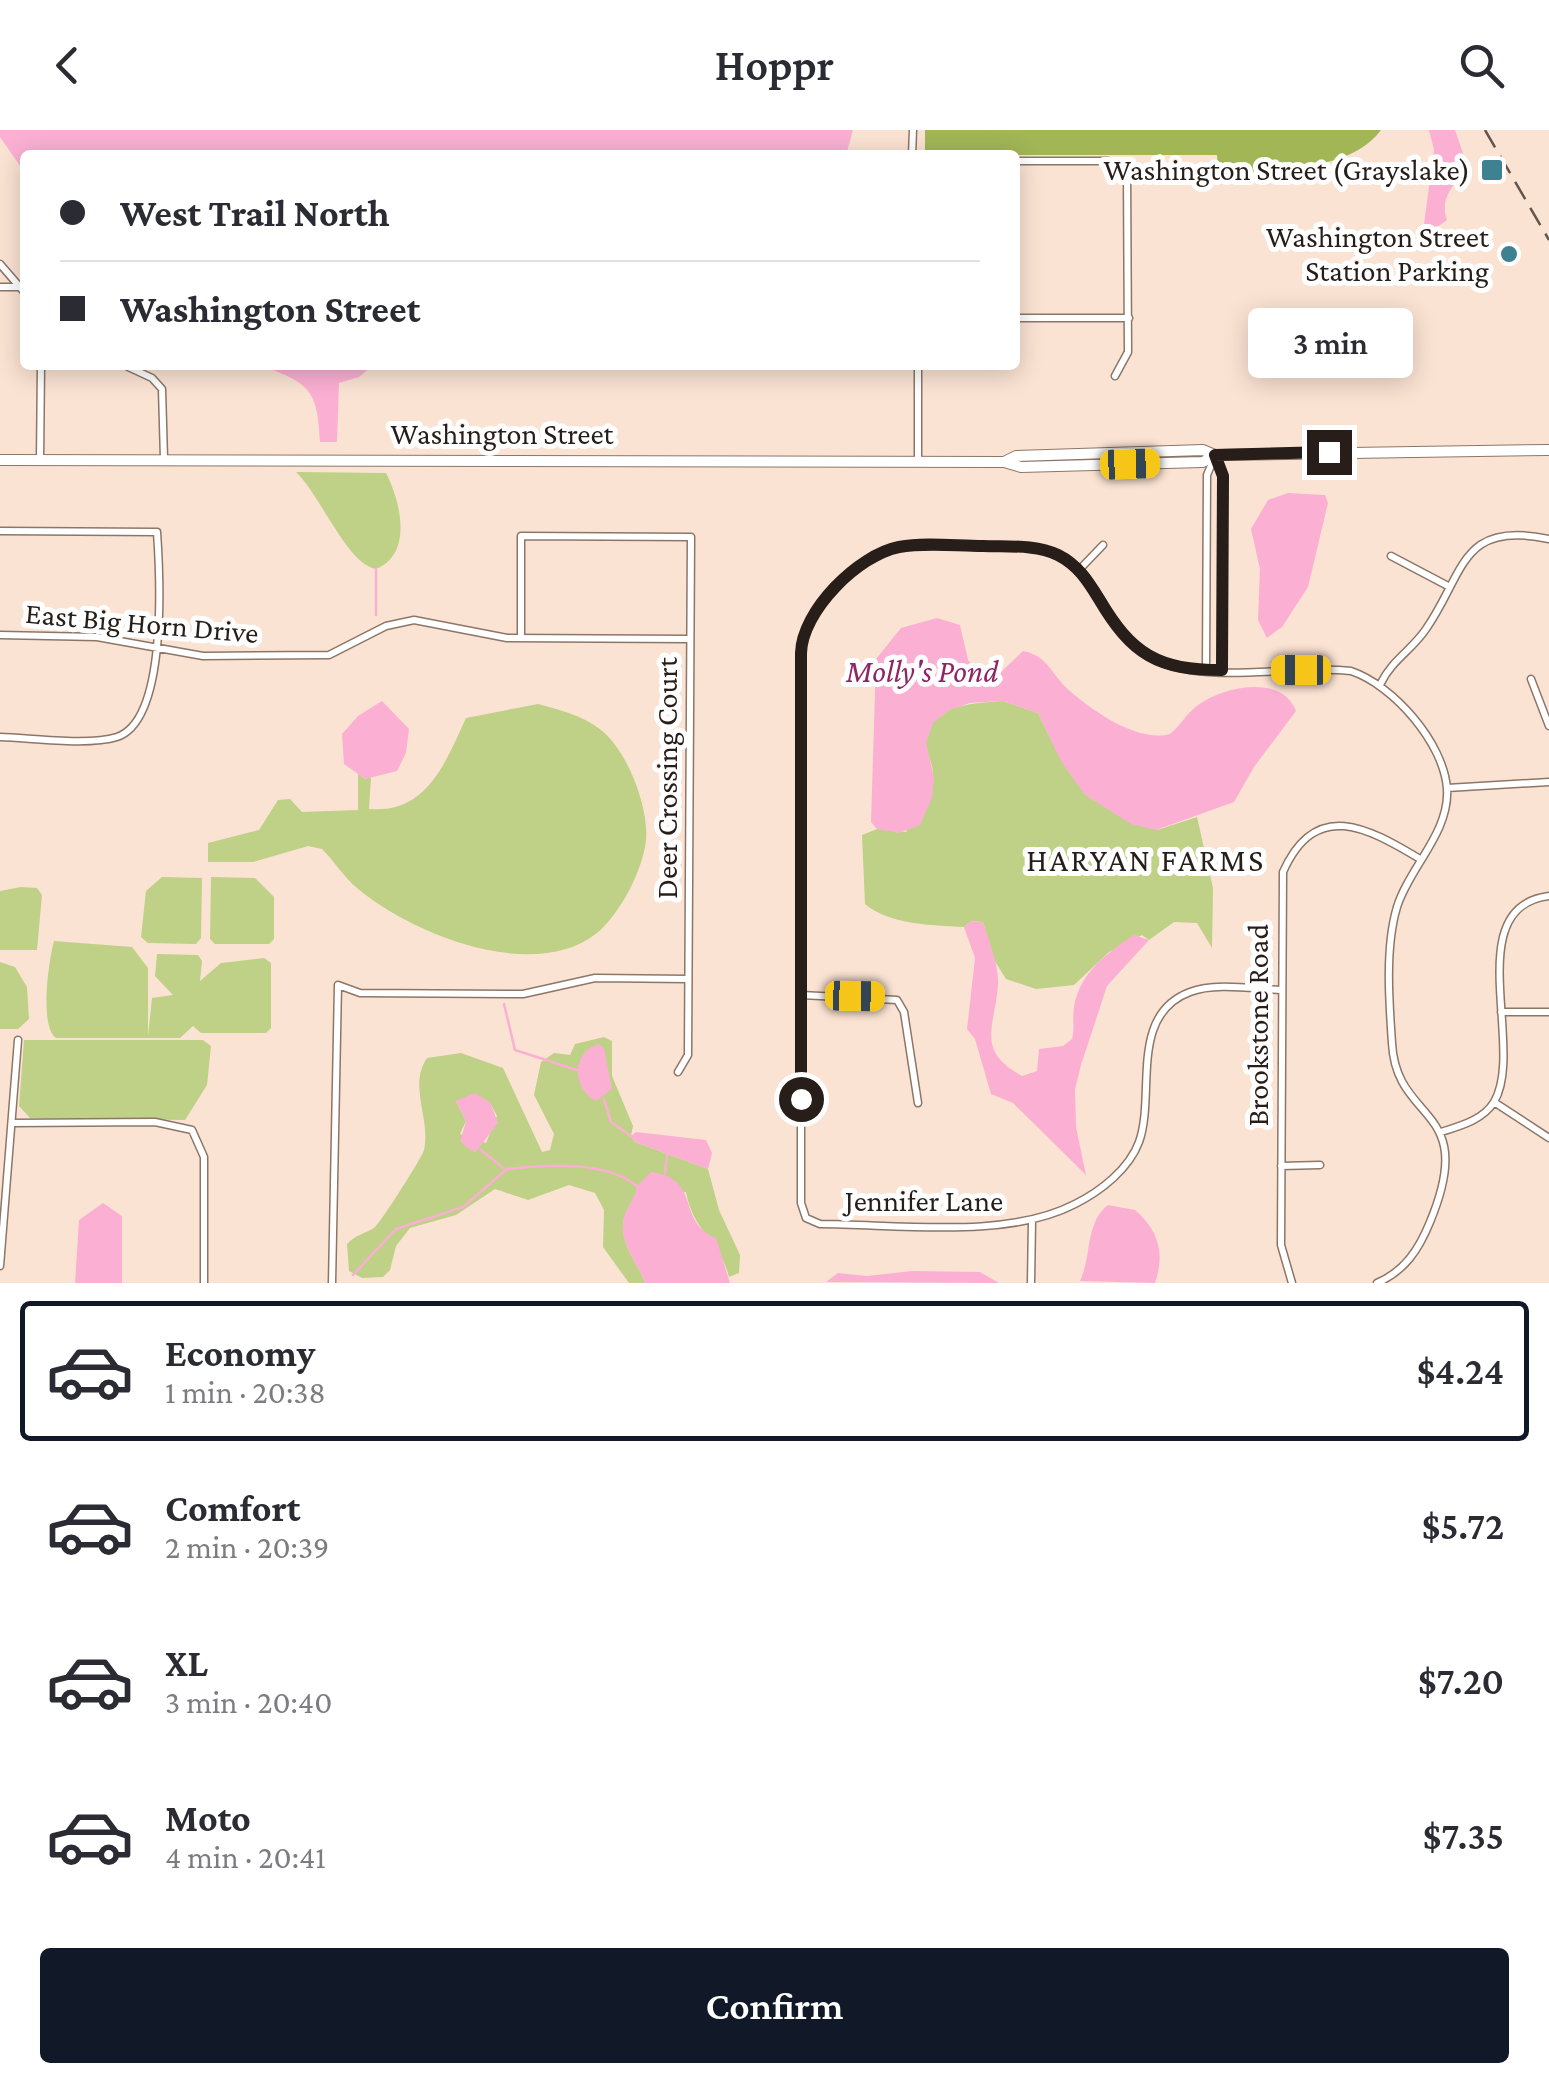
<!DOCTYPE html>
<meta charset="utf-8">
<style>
body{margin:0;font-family:"Crimson Pro",serif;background:#f2f2f3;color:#2b2b33;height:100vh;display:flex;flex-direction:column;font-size:38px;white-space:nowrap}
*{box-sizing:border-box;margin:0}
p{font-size:32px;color:#7c7c81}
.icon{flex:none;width:55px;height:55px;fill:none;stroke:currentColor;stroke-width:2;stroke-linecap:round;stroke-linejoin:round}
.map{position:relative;height:1153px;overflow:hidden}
.panel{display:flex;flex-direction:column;background:#fff;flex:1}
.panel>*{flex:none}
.top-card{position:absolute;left:20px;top:20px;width:1000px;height:220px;border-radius:10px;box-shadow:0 5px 25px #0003;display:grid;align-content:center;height:220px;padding:0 40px;background:#fff}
.end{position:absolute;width:45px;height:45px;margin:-22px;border:12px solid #271e19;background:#fff;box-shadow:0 0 0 5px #fff}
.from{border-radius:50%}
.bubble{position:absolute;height:70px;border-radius:10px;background:#fff;box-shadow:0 5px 25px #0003;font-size:32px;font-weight:600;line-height:70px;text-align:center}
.car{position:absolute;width:30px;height:60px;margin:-30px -15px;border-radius:12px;box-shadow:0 0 8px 2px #0007;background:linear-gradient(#f5c518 24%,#345 0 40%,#f5c518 0 76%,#345 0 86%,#f5c518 0)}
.top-card b{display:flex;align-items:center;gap:35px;height:95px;font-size:38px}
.top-card b+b{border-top:2px solid #e1e1e2}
.top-card i{width:25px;height:25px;background:#2b2b33}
ul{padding:18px 0 0;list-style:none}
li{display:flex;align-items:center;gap:30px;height:140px;margin:0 20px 15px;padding:0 20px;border:5px solid transparent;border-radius:10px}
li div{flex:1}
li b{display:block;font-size:38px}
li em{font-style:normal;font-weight:600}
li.on{border-color:#111827}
li>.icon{width:90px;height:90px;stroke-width:1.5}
.button{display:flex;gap:20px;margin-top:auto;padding:20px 40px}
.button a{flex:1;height:115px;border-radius:10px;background:#111827;color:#fff;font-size:40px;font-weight:600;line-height:115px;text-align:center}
header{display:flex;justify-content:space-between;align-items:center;height:130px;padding:0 40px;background:#fff;font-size:45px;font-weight:600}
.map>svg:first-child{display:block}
.green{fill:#bfd087;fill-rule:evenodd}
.forest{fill:#a2b656}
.water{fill:#fbb0d3}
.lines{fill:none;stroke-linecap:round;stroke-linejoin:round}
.stream{stroke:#fbb0d3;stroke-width:2.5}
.street-casing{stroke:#8c7668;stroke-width:9}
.secondary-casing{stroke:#8c7668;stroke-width:12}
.street{stroke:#fff;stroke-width:6}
.secondary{stroke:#fff;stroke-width:10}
.rail{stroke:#62554d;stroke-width:2.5;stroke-dasharray:20 10;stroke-linecap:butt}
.route{stroke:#271e19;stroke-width:12}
.poi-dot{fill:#3e8191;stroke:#fff;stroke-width:4}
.labels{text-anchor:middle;stroke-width:10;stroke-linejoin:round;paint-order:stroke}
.poi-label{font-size:30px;fill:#271e19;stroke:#fff;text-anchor:end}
.street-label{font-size:30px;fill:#271e19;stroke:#fff}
.water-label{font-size:32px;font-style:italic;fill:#8f2562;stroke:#fff}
.neighbourhood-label{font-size:32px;letter-spacing:2.5px;fill:#271e19;stroke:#fff}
</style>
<header><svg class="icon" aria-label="back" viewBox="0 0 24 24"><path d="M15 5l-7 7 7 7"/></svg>Hoppr<svg class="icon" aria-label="search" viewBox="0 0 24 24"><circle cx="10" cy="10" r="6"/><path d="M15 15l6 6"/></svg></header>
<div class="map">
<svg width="1549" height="1153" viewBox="0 0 1549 1153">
<rect width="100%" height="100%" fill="#fbe3d3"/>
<path class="green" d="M296,342L386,343C400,370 414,424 376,439C347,434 321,366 296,342Z
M1003,571L1038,583C1075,659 1077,667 1157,700L1197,687L1213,758L1212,818L1197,793L1174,792L1149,810L1142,805L1109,822L1074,855L1036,859L1006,849L993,828L983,792L971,791L964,797C932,795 890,795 865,774L862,705L877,699L906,702C914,686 933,661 933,644C933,633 926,623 926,612C925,574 977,573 1003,571Z
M538,574C560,580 582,585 601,600C627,620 649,677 646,710C643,740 620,784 597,803C533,854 410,803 357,758C344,747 334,731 322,719L308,716L253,732H208V713L259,700L278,670L290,669L302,682L358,680V644L365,649L371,647L369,679C427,684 445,633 466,588Z
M162,747L202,748L201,808L196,814L148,813L141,807L146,761Z
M211,747L255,748L274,767V809L269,814H215L210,809Z
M21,757L37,758L42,765L37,820H0V761Z
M54,811L132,817L148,838V906L152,868L173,865L155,846L157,824L198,825L202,831L200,851L221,833L264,828L271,833V898L266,903H201L193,896L180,908H56C39,896 49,830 54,811Z
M0,832L15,837L27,857L29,889L18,899H0Z
M604,907L612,911V946L633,996L631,1006L635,1012L708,1039L719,1080L740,1125L739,1143L729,1147C720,1110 694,1104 686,1062C657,1067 613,1067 625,1110C629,1125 640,1138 645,1153H629L603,1117L604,1080L595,1063L569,1055L528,1070L495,1059L456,1085L410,1098L396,1116L390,1140L383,1147L362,1148L349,1141L347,1114C355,1105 364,1104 374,1098C380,1094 423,1026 424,1020C431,989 408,956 427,928L461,923L503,938L542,1022L550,1020L554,1004L534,965L541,932L554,923L570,925L575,914ZM456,971L490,973L497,986L486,1013L460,1004L466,991Z
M24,910H203L211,916L207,955L185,990L30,988L19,976Z"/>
<path class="forest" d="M925,0H1381C1349,44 1267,39 1218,44L1217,25H925Z"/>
<path class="water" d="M0,0H853L846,25H25V43L0,7Z
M1429,0H1455L1466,32C1459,54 1438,65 1447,90L1433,100L1424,94L1434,20Z
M260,235H373L359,247L339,253L337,312H320C318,258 308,253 260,235Z
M1288,363L1325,365L1328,373L1308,457L1282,497L1267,508L1258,490L1260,439L1251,399L1268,370Z
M937,488L960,495L968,530L985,549L997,546L1023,521C1049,526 1051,545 1070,561C1093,581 1138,613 1170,604C1180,596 1187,583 1198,575C1224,556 1282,544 1296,581L1254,637L1234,672L1156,700L1131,694L1085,665L1061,631L1038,583L1003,571L970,573L949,580L933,593L926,613L934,647L932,668L920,695L899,703L877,699L871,692L876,529L901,498Z
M382,571L409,599L406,623L397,641L365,649L344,634L342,604L358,586Z
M971,791L983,792C989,811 999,835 998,855C995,897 975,920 1022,946L1037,941L1039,919L1063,916L1072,909C1075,898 1072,888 1074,877C1080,842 1107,823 1134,805L1149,810L1107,856L1081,935L1075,959L1076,997L1086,1045L1013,973L991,964L975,909L967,899L975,828L964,797Z
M598,914L604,918L612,959L596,971C572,959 571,923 598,914Z
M474,963L490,972L498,993L475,1023L460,1012L466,991L456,971Z
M636,1002L706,1010L712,1023L708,1039L635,1012L631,1006Z
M651,1042C703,1049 675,1091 716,1108L730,1153H645C638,1134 620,1113 623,1093C624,1078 635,1071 637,1056Z
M103,1073L122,1086V1153H75L79,1090Z
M1108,1075L1135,1080C1159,1101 1165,1123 1155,1153L1080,1151C1092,1125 1085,1093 1108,1075Z
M912,1141L980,1142L999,1153L826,1152L838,1143L867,1146Z"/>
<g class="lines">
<path class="stream" d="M376,439V485
M504,874L515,920L577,940
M604,969L611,992L631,1006
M481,1020L503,1038
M665,1044L667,1025
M353,1145L396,1099L463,1077L507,1039C546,1035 604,1030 637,1056"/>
<defs>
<path id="street" d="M912,25L913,0
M1015,31H1108L1127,42L1128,222L1115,246
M0,134L25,163
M0,157H19
M1015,188H1129
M124,235L152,248L162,259L164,329
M918,235V331
M1215,326L1223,346L1222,539
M40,330L41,235
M0,401L157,402C160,445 168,590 117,607C88,616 32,608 0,607
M1391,426L1448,456
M1079,440L1103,415
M0,505L97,507L203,526L329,525L386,496L414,490L507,508L690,509
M521,508V406L691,407L688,925L678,942
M1206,539L1207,345L1215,326
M1531,549L1549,596
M1381,553C1392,530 1412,520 1426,499C1465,443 1460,390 1549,409
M1447,658L1549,652
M1281,860C1254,859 1215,852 1190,862C1128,885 1156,965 1139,1012C1129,1039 1101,1061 1075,1074C1006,1110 897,1094 820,1094L806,1088L801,1073V523C803,481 858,425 899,417C925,412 956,416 983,417C1008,417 1035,414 1058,425C1108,449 1107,517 1168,535C1221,552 1295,535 1351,541C1393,555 1444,613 1447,659C1450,702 1409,738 1397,777C1385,817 1389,871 1392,913C1396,995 1479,974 1430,1092C1419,1119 1405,1141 1377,1153
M801,865L897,870L904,882L918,973
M1501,882H1549
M1494,972L1549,1008
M12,993L155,992L192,1000L204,1027V1153
M1441,1002C1460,996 1483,990 1494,972C1526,919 1459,777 1549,766
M1281,1036L1320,1035
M0,1136L18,910
M332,1153L338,855L360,863L523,864L595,848L688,849
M1031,1153L1032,1091
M1292,1153L1281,1115L1283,742C1316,668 1368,698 1420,729"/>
<path id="secondary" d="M0,330L1004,332L1021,337L1203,332L1215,325
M1004,332L1016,326L1203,320L1215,325L1549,320"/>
</defs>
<use href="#street" class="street-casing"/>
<use href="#secondary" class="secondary-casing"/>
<use href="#street" class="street"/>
<use href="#secondary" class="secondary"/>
<path class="rail" d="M1485,0L1549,110"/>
</g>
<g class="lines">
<path class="route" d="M801,969V523C802,481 858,425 899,417C926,412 956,416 983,416C1008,417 1035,414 1058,425C1078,435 1088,451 1099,469C1132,525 1158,540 1222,540L1223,346L1215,325L1329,322"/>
</g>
<g class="poi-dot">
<rect x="1480" y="28" width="24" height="24" rx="5"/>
<circle cx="1509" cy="124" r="10"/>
</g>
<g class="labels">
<g class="poi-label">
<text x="1470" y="50">Washington Street (Grayslake)</text>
<text x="1489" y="117">Washington Street<tspan x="1489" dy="34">Station Parking</tspan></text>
</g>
<g class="street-label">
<text x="502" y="314">Washington Street</text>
<text transform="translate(142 493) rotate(5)" y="10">East Big Horn Drive</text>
<text transform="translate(667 648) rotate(-90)" y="10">Deer Crossing Court</text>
<text transform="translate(1258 895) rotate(-90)" y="10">Brookstone Road</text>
<text x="924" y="1081">Jennifer Lane</text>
</g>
<g class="water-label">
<text x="922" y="552">Molly's Pond</text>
</g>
<g class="neighbourhood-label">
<text x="1146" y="741">HARYAN FARMS</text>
</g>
</g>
</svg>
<i class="end from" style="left:801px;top:969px"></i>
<i class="end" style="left:1329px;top:322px"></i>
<div class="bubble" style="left:1248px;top:178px;width:165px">3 min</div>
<i class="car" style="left:1130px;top:334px;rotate:88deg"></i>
<i class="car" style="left:1301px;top:540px;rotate:270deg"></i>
<i class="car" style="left:855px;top:866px;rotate:91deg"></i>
<div class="top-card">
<b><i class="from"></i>West Trail North</b>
<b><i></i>Washington Street</b>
</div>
</div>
<section class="panel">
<ul>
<li class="on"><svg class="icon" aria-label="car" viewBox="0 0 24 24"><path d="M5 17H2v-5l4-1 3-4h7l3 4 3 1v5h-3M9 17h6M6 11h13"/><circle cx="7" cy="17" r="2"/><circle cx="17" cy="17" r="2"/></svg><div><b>Economy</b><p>1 min · 20:38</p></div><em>$4.24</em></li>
<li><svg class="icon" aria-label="car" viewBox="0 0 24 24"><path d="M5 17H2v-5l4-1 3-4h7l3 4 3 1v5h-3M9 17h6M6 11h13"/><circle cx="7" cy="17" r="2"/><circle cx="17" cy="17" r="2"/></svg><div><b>Comfort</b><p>2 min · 20:39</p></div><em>$5.72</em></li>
<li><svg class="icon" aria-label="car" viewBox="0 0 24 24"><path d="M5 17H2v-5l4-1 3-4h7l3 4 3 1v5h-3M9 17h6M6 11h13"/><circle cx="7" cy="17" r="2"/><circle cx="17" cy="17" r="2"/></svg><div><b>XL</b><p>3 min · 20:40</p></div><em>$7.20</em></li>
<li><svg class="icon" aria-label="car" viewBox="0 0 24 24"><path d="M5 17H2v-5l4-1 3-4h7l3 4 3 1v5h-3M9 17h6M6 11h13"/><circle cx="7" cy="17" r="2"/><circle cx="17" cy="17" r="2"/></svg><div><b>Moto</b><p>4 min · 20:41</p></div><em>$7.35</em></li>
</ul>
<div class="button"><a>Confirm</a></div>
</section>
